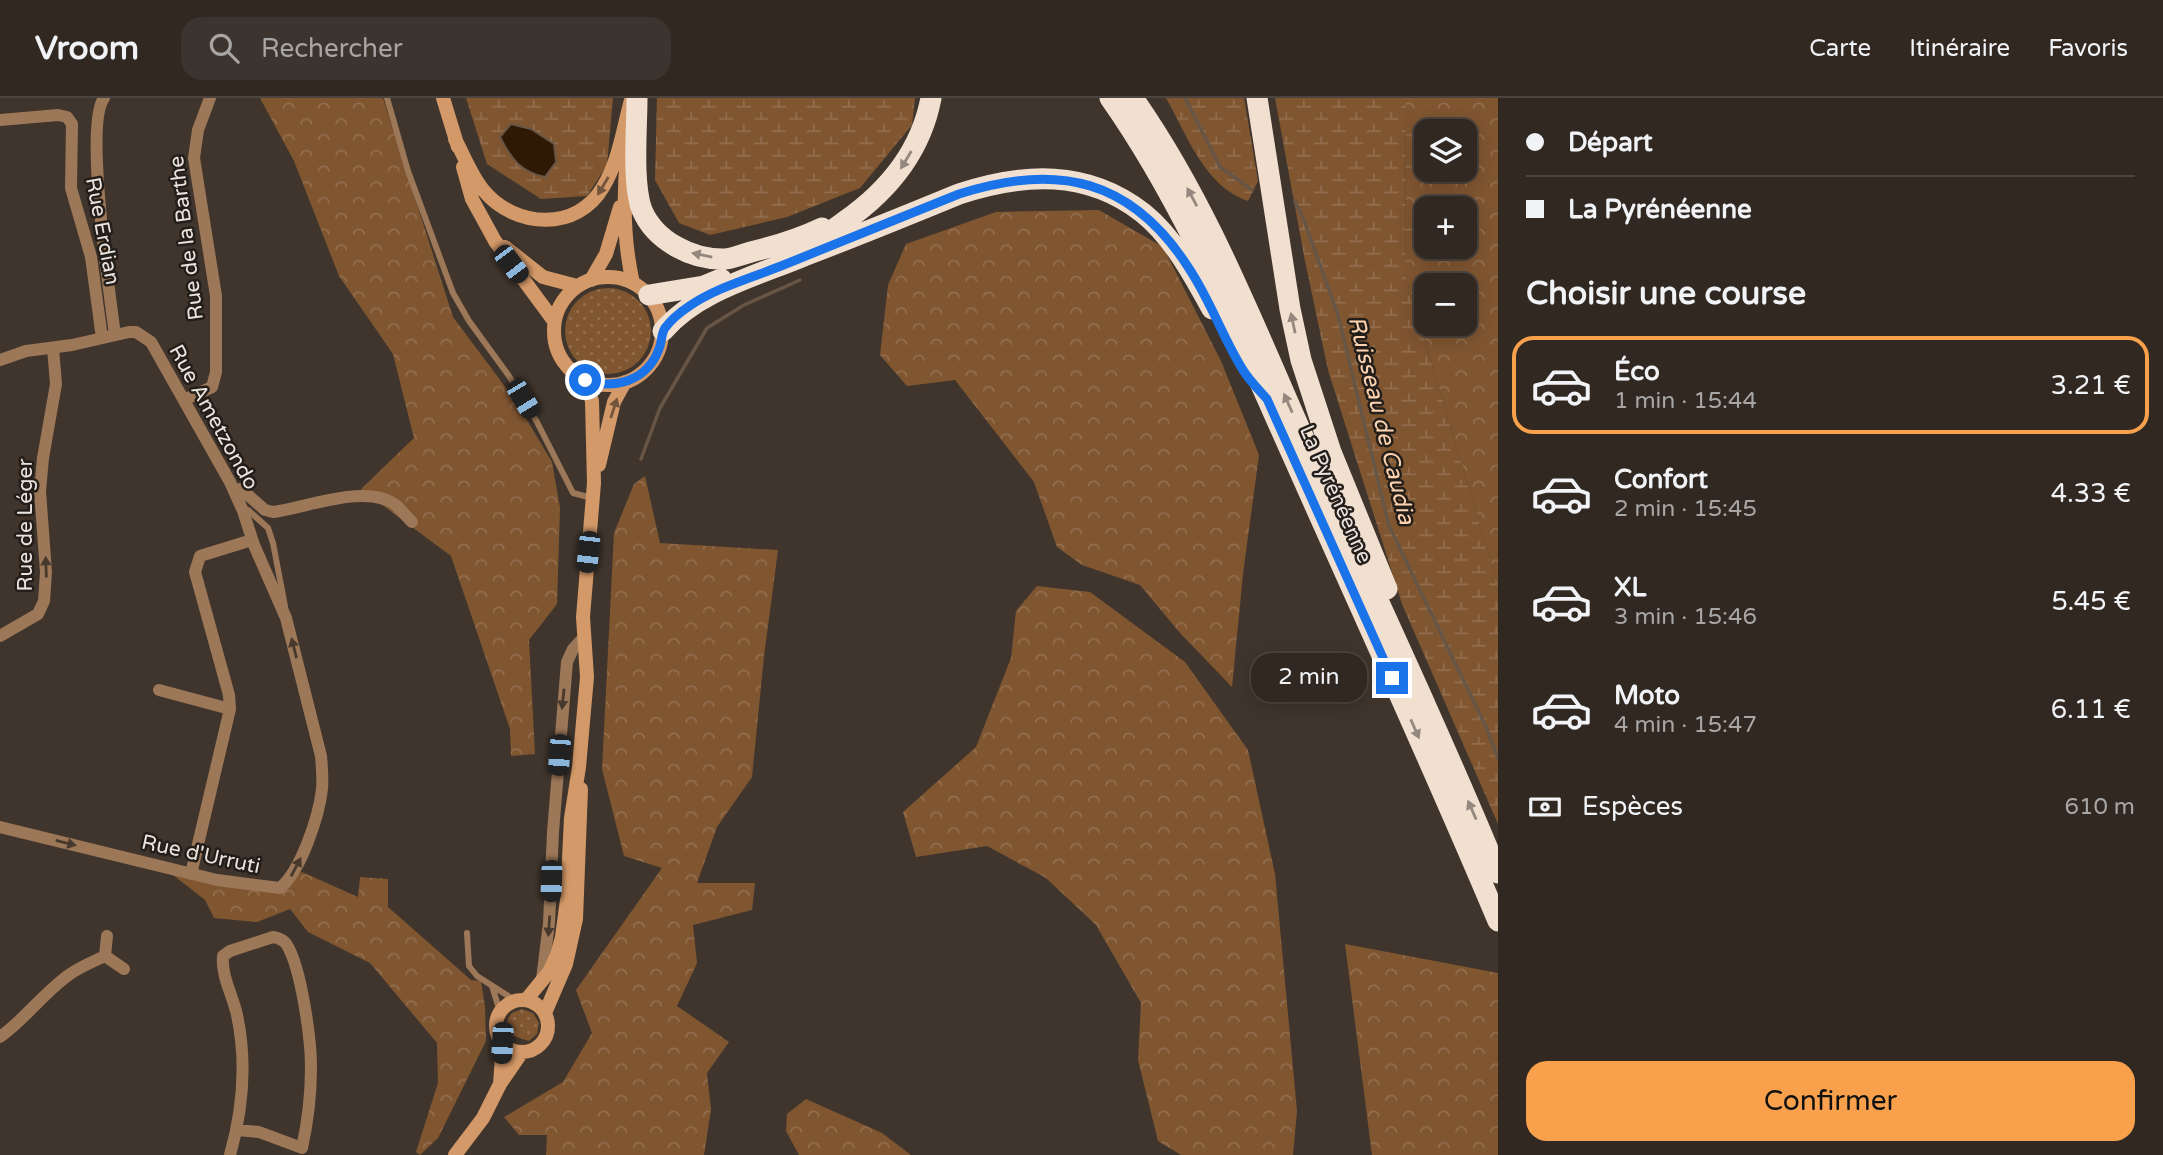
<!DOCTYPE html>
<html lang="fr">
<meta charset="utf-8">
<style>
body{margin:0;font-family:"Varela Round",sans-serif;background:#3c342e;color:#f1f3f6;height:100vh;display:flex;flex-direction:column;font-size:26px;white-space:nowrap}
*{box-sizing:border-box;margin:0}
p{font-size:23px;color:#a8a6a5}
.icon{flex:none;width:38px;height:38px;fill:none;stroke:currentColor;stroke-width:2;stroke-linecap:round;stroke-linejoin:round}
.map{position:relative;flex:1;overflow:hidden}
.sheet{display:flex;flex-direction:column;background:#302821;width:665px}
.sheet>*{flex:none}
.guide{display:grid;align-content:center;height:154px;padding:0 28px;background:#302821}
.fabs{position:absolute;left:1414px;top:21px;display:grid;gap:14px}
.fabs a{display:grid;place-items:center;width:63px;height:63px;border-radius:14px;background:#302821;box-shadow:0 4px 18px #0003,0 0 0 2px #4b443f;font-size:35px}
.end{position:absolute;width:32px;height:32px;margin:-16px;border:9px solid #1a73e8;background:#fff;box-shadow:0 0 0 4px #fff}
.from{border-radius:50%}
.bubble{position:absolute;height:49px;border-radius:21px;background:#302821;box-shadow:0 4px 18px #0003,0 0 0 2px #4b443f;font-size:23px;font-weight:600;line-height:49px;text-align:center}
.car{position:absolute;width:21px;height:42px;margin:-21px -10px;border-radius:9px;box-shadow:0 0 5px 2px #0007;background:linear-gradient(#222 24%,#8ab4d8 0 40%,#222 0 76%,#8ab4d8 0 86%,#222 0)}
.guide b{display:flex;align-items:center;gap:24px;height:66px;font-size:26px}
.guide b+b{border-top:2px solid #4b443f}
.guide i{width:18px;height:18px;background:#f1f3f6}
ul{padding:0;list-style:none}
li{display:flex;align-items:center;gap:21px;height:98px;margin:0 14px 10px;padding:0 14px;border:4px solid transparent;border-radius:21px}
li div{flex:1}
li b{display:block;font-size:26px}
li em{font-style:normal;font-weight:600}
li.current{border-color:#f9a04d}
li>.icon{width:63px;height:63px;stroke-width:1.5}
h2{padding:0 28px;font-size:32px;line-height:84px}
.pay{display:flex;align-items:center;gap:18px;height:77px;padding:0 28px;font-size:26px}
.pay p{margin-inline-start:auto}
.button{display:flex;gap:14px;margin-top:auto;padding:14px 28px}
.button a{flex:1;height:80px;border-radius:21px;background:#f9a04d;color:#111;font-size:28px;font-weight:600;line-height:80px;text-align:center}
header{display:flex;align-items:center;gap:42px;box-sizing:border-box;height:98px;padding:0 35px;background:#302821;border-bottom:2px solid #4b443f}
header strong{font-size:33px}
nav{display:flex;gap:38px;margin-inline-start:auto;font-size:24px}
.search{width:490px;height:63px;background:#3c342e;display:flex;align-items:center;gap:18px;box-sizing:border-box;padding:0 24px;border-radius:21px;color:#a8a6a5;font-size:26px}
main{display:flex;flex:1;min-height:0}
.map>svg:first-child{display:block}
.green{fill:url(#green-dots)}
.forest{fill:url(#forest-crowns);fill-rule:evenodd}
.wetland{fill:url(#wetland-marsh)}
.water{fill:#2f1804;stroke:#675545;stroke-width:2}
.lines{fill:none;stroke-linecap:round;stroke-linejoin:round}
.stream{stroke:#675545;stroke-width:3.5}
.service{stroke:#9c7758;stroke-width:6}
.minor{stroke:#9c7758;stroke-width:12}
.secondary{stroke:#d49968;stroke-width:14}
.motorway{stroke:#f1dfd0;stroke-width:21}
.oneway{fill:#94887e}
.oneway2{fill:#73553d}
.oneway3{fill:#47392c}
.route{stroke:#1a73e8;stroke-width:9}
.labels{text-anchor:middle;stroke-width:5;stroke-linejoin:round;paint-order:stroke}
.street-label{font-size:21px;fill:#ebe3de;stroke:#231e19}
.water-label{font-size:23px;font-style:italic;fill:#fdd2b0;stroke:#231e19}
</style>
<header>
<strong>Vroom</strong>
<div class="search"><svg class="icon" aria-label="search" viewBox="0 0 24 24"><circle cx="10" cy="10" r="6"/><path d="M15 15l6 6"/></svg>Rechercher</div>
<nav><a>Carte</a><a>Itinéraire</a><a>Favoris</a></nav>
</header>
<main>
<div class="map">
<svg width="1498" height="1057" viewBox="0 0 1498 1057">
<defs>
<pattern id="green-dots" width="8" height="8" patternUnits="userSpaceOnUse" patternTransform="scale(1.75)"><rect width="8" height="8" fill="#805631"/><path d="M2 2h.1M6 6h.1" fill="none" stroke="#926e4e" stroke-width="1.8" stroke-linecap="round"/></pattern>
<pattern id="forest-crowns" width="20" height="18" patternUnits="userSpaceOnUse" patternTransform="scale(1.75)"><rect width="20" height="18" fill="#805631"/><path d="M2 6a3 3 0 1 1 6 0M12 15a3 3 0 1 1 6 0" fill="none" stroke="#926e4e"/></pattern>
<pattern id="wetland-marsh" width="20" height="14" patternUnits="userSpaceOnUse" patternTransform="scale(1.75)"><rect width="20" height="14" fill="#805631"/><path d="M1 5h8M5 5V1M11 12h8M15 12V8" fill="none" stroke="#926e4e"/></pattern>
</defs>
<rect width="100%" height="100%" fill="#40352c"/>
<path class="green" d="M565 233a43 43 0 1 1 86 0a43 43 0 1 1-86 0Z
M522,911L533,915L539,925L537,936L529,943L508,936C505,928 506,922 512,915Z"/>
<path class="forest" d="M260,0H383L453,219L515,302L552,364L560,410L557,506L529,542L535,656L511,658L510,631L451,458L361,391L414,340L393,256L339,178L294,63Z
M1406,0H1498V488L1405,176ZM1426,33H1465V72H1426ZM1426,110H1465V149H1426ZM1426,187H1465V226H1426Z
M1099,112L1163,149L1221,263L1259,357L1243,476L1232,589L1180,535L1140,487L1082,467L1057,449L1034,384L955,282L907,288L880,257L888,187L906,146L996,114Z
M645,378L660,445L778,452L764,558L752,679L717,729L697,785H755L752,812L693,827L697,865L677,908L729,944L707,975L711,1011L704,1057H546L547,1037H519L504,1019L563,984L592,935L576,892L662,770L624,758L602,671L614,435L634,386Z
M1037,488L1090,494L1185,564L1248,652L1275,776L1297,1013L1293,1057H1181L1158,1043L1138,962L1141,905L1096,827L1046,780L987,748L916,759L903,714L976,649L1011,560L1016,513Z
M302,774L358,799L360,779L388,781V809L471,882L481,883L485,909L486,943L438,1040L420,1057L416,1054L438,985L437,945L370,865L308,834L290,811L257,824L214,820L205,802L173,777L268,792Z
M1345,846L1498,875V1057H1372Z
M806,1001L882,1035L911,1057H799L786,1033L787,1016Z"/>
<path class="wetland" d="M466,0H613L607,67L587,98L541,101L487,66Z
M657,0H915L912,27L860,90L787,119L710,137L679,125L655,82Z
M1166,0H1244L1258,83L1248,103C1205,89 1187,37 1166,0Z
M1275,0H1406L1405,176L1498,488V726L1402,506L1328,272L1305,163Z"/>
<path class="water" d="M511,26L531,31L554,46L556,64L545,79C521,74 511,61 500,39Z"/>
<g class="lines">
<path class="stream" d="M1185,0L1220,69L1252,92
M1295,103L1305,125L1338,217L1389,428L1486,629L1498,660
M641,361L660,310L707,230L744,207L800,182"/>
<path class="service" d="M387,0L408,73L453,195L469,223L509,278L537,324L573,395L592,400
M243,413L248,412L268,430L273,445L285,508
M467,835L469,868L477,878L516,903
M492,888L500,914"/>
<path class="minor" d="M104,0C84,26 110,197 115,237
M0,22L58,17L67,19L72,26L71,90L91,159L102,240
M0,262L26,253L72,247L129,234H136L151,244L230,384L243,413L254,447L286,520L321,658C322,669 323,680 322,691C319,718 301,773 280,790L217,782L0,729
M184,302L212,289L216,274V198L194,60L198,32L210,0
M234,392L241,391L265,412L273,414C306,410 368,384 397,408C402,413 407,419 412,424
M0,538L38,516L44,503L46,474L40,393L43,360L56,286L53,250
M159,592L230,611
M191,776L230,611L229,597L195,474L200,458L252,442
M107,838L105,858L124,871
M542,881L549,825L553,734L567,564L573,551L585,538
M0,939C25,921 42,897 66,879C77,870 92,864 105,858
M230,1057C243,1011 247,964 237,917C233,898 221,878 223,858L230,853L273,839C279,840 284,842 287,847C301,870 311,940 311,969C311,996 308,1023 302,1050L259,1034L237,1032"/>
<path class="secondary" d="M443,0L458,49
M455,41C464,58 472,79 484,93C516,131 578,133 603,89C619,63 623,31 631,2
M627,58C623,101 623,142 633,185
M463,69L472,101L495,143L554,223
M505,149L543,179L577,188
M554 233a54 54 0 1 1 108 0a54 54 0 1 1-108 0Z
M591,182L606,156L620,109
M599,367L614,304L625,284
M496 928a26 26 0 1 1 52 0a26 26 0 1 1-52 0Z
M526,902L549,874L557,857L562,839L567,802L571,720L579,669L587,579L583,519L594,385L592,303L585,282
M545,915L566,866L576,821L581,691
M500,986L503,945
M455,1057L483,1020L500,986L522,954"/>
<path class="motorway" d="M637,0C637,30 632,86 642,112C655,143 692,162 725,161C734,160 743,156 751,154C776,148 799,141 822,130
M1110,0C1188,111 1239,239 1295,363C1363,516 1433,668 1498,823
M1133,0C1207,105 1254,228 1306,345C1371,488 1438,630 1498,775
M1257,0L1290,211L1301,262L1331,354L1387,491
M812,144C824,139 834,131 845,123C888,93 921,53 931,0
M649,197L704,188L721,181
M663,233C697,193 756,178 804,158C856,138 908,117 959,96C1023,75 1087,71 1143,115C1173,139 1194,178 1212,211"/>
</g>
<defs><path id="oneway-solid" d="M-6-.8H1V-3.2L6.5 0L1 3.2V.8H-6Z" transform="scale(1.75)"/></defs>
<g class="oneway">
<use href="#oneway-solid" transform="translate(906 62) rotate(121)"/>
<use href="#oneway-solid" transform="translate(1192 99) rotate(-118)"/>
<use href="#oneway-solid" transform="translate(702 157) rotate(-168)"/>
<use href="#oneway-solid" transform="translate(1293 225) rotate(-102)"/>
<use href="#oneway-solid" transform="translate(1288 305) rotate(-114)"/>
<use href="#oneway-solid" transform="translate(1415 631) rotate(66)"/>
<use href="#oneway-solid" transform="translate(1472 712) rotate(-114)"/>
</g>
<g class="oneway2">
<use href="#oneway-solid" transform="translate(603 88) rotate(121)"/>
<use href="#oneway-solid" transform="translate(614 310) rotate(-72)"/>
</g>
<g class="oneway3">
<use href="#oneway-solid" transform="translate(46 469) rotate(-92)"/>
<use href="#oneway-solid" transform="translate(294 550) rotate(-104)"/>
<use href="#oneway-solid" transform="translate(563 601) rotate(96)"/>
<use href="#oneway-solid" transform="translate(66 745) rotate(14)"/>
<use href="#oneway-solid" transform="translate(296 769) rotate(-62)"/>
<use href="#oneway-solid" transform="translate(549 828) rotate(94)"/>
</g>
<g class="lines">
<path class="route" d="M585,282C615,292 647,283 659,251C662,244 661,236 665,230C671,222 679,215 688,209C715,190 751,180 781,168C840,144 900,120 959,96C1058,64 1133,81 1190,172C1211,204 1223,240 1243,272C1249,282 1259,292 1267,301L1392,580"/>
</g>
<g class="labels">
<g class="street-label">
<text transform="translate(103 133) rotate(79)" y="7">Rue Erdian</text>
<text transform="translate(186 140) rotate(-97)" y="7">Rue de la Barthe</text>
<text transform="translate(214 319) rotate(61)" y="7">Rue Ametzondo</text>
<text transform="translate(1336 396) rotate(66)" y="7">La Pyrénéenne</text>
<text transform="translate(25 427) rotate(-90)" y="7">Rue de Léger</text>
<text transform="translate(201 756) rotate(12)" y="7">Rue d'Urruti</text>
</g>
<g class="water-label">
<text transform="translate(1382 322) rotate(76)" y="8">Ruisseau de Caudia</text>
</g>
</g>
</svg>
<div class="fabs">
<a><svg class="icon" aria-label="layers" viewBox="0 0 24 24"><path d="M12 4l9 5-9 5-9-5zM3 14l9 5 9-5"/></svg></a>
<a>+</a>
<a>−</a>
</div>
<i class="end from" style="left:585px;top:282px"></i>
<i class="end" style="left:1392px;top:580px"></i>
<div class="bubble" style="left:1251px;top:555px;width:116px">2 min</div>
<i class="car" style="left:511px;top:166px;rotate:143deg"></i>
<i class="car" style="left:523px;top:301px;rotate:149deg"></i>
<i class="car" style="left:588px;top:454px;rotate:186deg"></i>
<i class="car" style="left:559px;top:657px;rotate:184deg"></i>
<i class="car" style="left:551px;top:783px;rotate:182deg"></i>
<i class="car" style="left:502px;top:945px;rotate:183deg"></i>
</div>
<section class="sheet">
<div class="guide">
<b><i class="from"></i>Départ</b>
<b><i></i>La Pyrénéenne</b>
</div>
<h2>Choisir une course</h2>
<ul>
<li class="current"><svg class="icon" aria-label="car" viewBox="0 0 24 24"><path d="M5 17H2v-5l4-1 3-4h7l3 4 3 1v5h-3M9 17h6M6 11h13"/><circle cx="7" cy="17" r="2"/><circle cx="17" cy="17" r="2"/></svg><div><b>Éco</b><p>1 min · 15:44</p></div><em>3.21 €</em></li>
<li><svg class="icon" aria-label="car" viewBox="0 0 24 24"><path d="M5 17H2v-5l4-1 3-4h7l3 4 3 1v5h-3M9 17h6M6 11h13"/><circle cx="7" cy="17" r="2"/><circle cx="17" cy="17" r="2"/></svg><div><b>Confort</b><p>2 min · 15:45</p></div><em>4.33 €</em></li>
<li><svg class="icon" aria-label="car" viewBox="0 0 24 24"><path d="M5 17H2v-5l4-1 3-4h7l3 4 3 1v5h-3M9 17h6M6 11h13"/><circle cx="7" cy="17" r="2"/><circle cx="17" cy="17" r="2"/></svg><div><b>XL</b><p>3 min · 15:46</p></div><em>5.45 €</em></li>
<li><svg class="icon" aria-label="car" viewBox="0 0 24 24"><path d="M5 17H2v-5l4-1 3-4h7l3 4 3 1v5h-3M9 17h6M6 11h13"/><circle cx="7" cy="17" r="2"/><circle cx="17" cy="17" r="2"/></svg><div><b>Moto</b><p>4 min · 15:47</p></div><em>6.11 €</em></li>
</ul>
<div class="pay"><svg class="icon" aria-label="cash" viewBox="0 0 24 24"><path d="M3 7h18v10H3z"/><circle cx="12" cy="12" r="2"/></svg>Espèces<p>610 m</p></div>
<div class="button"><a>Confirmer</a></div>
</section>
</main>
